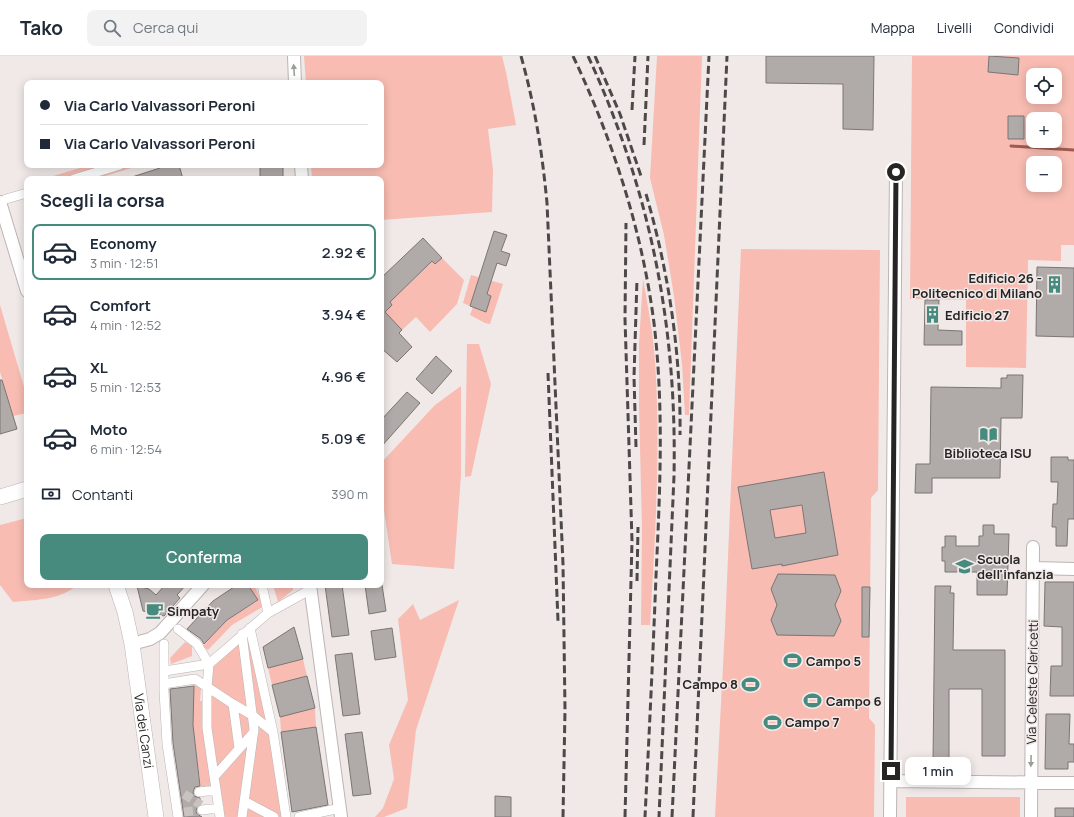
<!DOCTYPE html>
<html lang="it">
<meta charset="utf-8">
<style>
body{margin:0;font-family:Manrope,sans-serif;background:#f2f2f3;color:#1f2937;height:100vh;display:flex;flex-direction:column;font-size:15px;white-space:nowrap}
*{box-sizing:border-box;margin:0}
p{font-size:13px;color:#747a83}
.icon{flex:none;width:22px;height:22px;fill:none;stroke:currentColor;stroke-width:2;stroke-linecap:round;stroke-linejoin:round}
.map{position:relative;flex:1;overflow:hidden}
.drawer{position:absolute;left:24px;top:120px;width:360px;height:412px;display:flex;flex-direction:column;background:#fff;border-radius:8px;box-shadow:0 2px 10px #0003}
.drawer>*{flex:none}
.guide{position:absolute;left:24px;top:24px;width:360px;height:88px;border-radius:8px;box-shadow:0 2px 10px #0003;display:grid;align-content:center;height:88px;padding:0 16px;background:#fff}
.controls{position:absolute;left:1026px;top:12px;display:grid;gap:8px}
.controls a{display:grid;place-items:center;width:36px;height:36px;border-radius:8px;background:#fff;box-shadow:0 2px 10px #0003;font-size:20px}
.end{position:absolute;width:18px;height:18px;margin:-9px;border:5px solid #272524;background:#fff;box-shadow:0 0 0 2px #fff}
.from{border-radius:50%}
.bubble{position:absolute;height:28px;border-radius:8px;background:#fff;box-shadow:0 2px 10px #0003;font-size:13px;font-weight:600;line-height:28px;text-align:center}
.guide b{display:flex;align-items:center;gap:14px;height:38px;font-size:15px}
.guide b+b{border-top:1px solid #e0e1e3}
.guide i{width:10px;height:10px;background:#1f2937}
ul{padding:0;list-style:none}
li{display:flex;align-items:center;gap:12px;height:56px;margin:0 8px 6px;padding:0 8px;border:2px solid transparent;border-radius:8px}
li div{flex:1}
li b{display:block;font-size:15px}
li em{font-style:normal;font-weight:600}
li.current{border-color:#478b7e}
li>.icon{width:36px;height:36px;stroke-width:1.5}
h2{padding:0 16px;font-size:18px;line-height:48px}
.pay{display:flex;align-items:center;gap:10px;height:44px;padding:0 16px;font-size:15px}
.pay p{margin-inline-start:auto}
.primary-button{display:flex;gap:8px;margin-top:auto;padding:8px 16px}
.primary-button a{flex:1;height:46px;border-radius:8px;background:#478b7e;color:#fff;font-size:16px;font-weight:600;line-height:46px;text-align:center}
header{display:flex;align-items:center;gap:24px;box-sizing:border-box;height:56px;padding:0 20px;background:#fff;border-bottom:1px solid #e0e1e3}
header strong{font-size:19px}
nav{display:flex;gap:22px;margin-inline-start:auto;font-size:14px}
.search{width:280px;height:36px;background:#f2f2f3;display:flex;align-items:center;gap:10px;box-sizing:border-box;padding:0 14px;border-radius:8px;color:#747a83;font-size:15px}
.map>svg:first-child{display:block}
.green{fill:#f8bcb2;fill-rule:evenodd}
.lines{fill:none;stroke-linecap:round;stroke-linejoin:round}
.stream{stroke:#a05b51;stroke-width:3}
.building{fill:#b0aaa9;stroke:#7b7574;fill-rule:evenodd}
.pedestrian-tunnel{stroke:#c8c2c1;stroke-width:9;stroke-dasharray:9 4.5;stroke-linecap:butt}
.pedestrian-casing{stroke:#bcb5b4;stroke-width:10}
.minor-casing{stroke:#bcb5b4;stroke-width:14}
.tertiary-casing{stroke:#bcb5b4;stroke-width:16}
.pedestrian{stroke:#fff;stroke-width:9}
.minor{stroke:#fff;stroke-width:12}
.tertiary{stroke:#fff;stroke-width:15}
.rail{stroke:#4c4948;stroke-width:3;stroke-dasharray:8 4;stroke-linecap:butt}
.oneway{fill:#9e9d9c}
.route{stroke:#272524;stroke-width:5}
.labels{text-anchor:middle;stroke-width:3;stroke-linejoin:round;paint-order:stroke}
.poi-label{font-size:13px;font-weight:bold;fill:#272524;stroke:#f0e9e8;text-anchor:start}
.street-label{font-size:13px;fill:#272524;stroke:#f0e9e8}
</style>
<header>
<strong>Tako</strong>
<div class="search"><svg class="icon" aria-label="search" viewBox="0 0 24 24"><circle cx="10" cy="10" r="6"/><path d="M15 15l6 6"/></svg>Cerca qui</div>
<nav><a>Mappa</a><a>Livelli</a><a>Condividi</a></nav>
</header>
<div class="map">
<svg width="1074" height="761" viewBox="0 0 1074 761">
<rect width="100%" height="100%" fill="#f0e9e8"/>
<path class="green" d="M304,0H502L506,16L516,69L488,73L493,114L492,156L381,164V123H312L311,109H381V27H306Z
M657,0H702L689,359H685L682,308L674,240L664,179L650,122Z
M912,0H1074V189H1061V205L1028,204L1026,312L966,311V244L910,243ZM1033,19H1055V41H1033ZM1033,63H1055V85H1033ZM1033,107H1055V129H1033Z
M90,109H141L96,123H43Z
M741,193L880,194L878,434L871,442L869,662L875,669L874,761H715L725,572Z
M442,202L464,224L457,248L430,276L416,261L402,274L384,256L392,249L390,246L432,205L435,208Z
M471,219L503,228L490,268L485,267L470,259L473,251L486,255L491,240L477,231L470,250L463,247Z
M643,223C648,250 653,277 655,305C661,393 655,481 650,569H641L642,472L639,349V288Z
M0,249L27,341V357L13,360L0,316Z
M467,288H479L491,328L471,420L465,421Z
M461,330V419L454,513L392,508L381,434V407L435,349Z
M27,462V529H77C61,544 34,544 13,546L0,529V469Z
M248,529H254L264,550L232,569L208,594L203,590L227,564L258,545Z
M273,529H293V534L278,546Z
M459,544L416,674L407,752L384,761H375L383,752L394,723L389,689L408,644L398,563L413,548L420,564Z
M250,572L286,761H220L207,672L209,608Z
M185,586L192,590V600L171,608L170,602Z
M303,603L307,620L272,629L268,612Z
M194,625L201,633L200,645H204L213,730L201,733L193,669Z
M315,652L316,671L281,676L280,661Z
M906,741H1020V761H906Z"/>
<g class="lines">
<path class="stream" d="M1011,90L1074,94"/>
</g>
<path class="building" d="M766,0H874L873,74L843,73V28L766,27Z
M989,0L1019,2L1018,19L988,16Z
M1008,60H1024V83H1008Z
M160,109H179L183,123H132V121L160,112Z
M283,110V123H260V111Z
M494,175L507,179L501,195L510,198L506,210L497,207L487,238L491,240L486,256L470,250Z
M423,182L442,202L435,208L432,205L390,246L392,249L385,256L402,274L399,277L412,291L397,306L381,292V222Z
M1037,211L1074,212V281L1036,280Z
M925,244H939L938,274L962,275V289H924Z
M436,300L452,315L432,338L416,323Z
M1007,319H1023L1022,362H1001L1000,422H932V437H915L916,408H930L931,331L1001,332V322H1007Z
M0,324H2L17,373L0,378Z
M407,336L420,347L381,391V364Z
M1051,401H1068V404H1074V463H1068L1067,490H1056V471H1052L1053,448H1057L1058,426H1051Z
M824,416L838,499L782,510V508L752,513L738,431ZM802,449L806,477L775,482L770,454Z
M983,469H994V478H1009L1007,539H977V516H945V505H942V491H945V480H956V490H979V480H983Z
M778,518L835,519L841,535L835,549L841,565L834,580L777,579L771,564L777,549L771,533Z
M1045,526H1074V640H1050L1051,610H1062V571L1044,570Z
M165,529H186L177,539L180,542L164,560L143,555L137,530L149,533L156,539Z
M237,529H248L258,544L227,564L204,588L201,583L187,573L213,545Z
M325,529H342L349,579L332,581Z
M365,529H382L386,555L369,558Z
M935,530H951L950,537H954L953,594H1005V700H982V633H949V706H933Z
M862,531H870L869,581H862Z
M294,571L303,603L268,612L263,591Z
M392,572L396,601L375,604L371,575Z
M352,597L360,658L343,660L335,599Z
M307,620L315,652L280,661L272,629Z
M194,630L193,669L200,730L195,731L193,736L194,740L200,742L201,748L197,751L196,755L197,758L202,761H184L173,687L170,633Z
M1046,658H1070L1069,688H1074V706H1068V713H1045Z
M316,671L328,749L292,756L281,676Z
M362,676L371,738L353,740L345,678Z
M495,740L511,741V761H495Z
M1055,752H1074V761H1055Z"/>
<g class="lines">
<path class="pedestrian-tunnel" d="M184,738L201,749
M184,756L202,754"/>
<defs>
<path id="pedestrian" d="M74,123L120,109
M6,143L27,137
M268,557L306,536
M250,572L273,676L286,761
M242,578L254,673L242,761
M164,588V635L167,688L178,761
M165,615L209,608L197,588L178,573
M164,628L195,623L233,648L252,659L273,676
M233,648L239,692
M214,721L254,676
M199,736L216,734
M244,745L274,761
M202,754L219,752
M220,761L207,672V631L209,608L268,557L262,529
M299,761L336,753"/>
<path id="minor" d="M294,0L295,27
M301,109L302,123
M0,146L27,235
M1033,512L1074,513
M310,529L341,761
M132,588L150,583L160,577L203,529
M891,725L1074,727
M890,761L896,116
M1031,761L1033,491"/>
<g id="tertiary">
<path d="M0,441L27,433"/>
<path id="s1" d="M116,529L125,556L132,588L156,761"/>
</g>
</defs>
<use href="#pedestrian" class="pedestrian-casing"/>
<use href="#minor" class="minor-casing"/>
<use href="#tertiary" class="tertiary-casing"/>
<use href="#pedestrian" class="pedestrian"/>
<use href="#minor" class="minor"/>
<use href="#tertiary" class="tertiary"/>
<path class="rail" d="M521,0C535,50 542,95 547,147L563,508L565,654L563,761
M573,0C613,85 642,174 654,267C664,352 660,435 656,520C653,600 649,681 645,761
M588,0C651,136 677,271 674,420L659,761
M595,0L620,58L642,123
M632,54L635,0
M644,89L648,0
M646,138C669,217 681,298 680,379
M548,317L558,565
M636,391L634,321L637,223
M637,525L638,471
M625,761L632,485L625,263L626,167
M672,761L709,0
M693,761L727,0"/>
</g>
<defs><path id="oneway-solid" d="M-6-.8H1V-3.2L6.5 0L1 3.2V.8H-6Z"/></defs>
<g class="oneway">
<use href="#oneway-solid" transform="translate(294 14) rotate(-94)"/>
<use href="#oneway-solid" transform="translate(1031 705) rotate(91)"/>
</g>
<g class="lines">
<path class="route" d="M891,715L896,116"/>
</g>
<defs>
<symbol id="building-bare" viewBox="-9 -9 18 18"><path d="M-4-6H4V6H1V3H-1V6H-4ZM-2.5-4.3h1.7v1.8h-1.7ZM.8-4.3h1.7v1.8H.8ZM-2.5-1h1.7V.8h-1.7ZM.8-1h1.7V.8H.8Z" fill="#478b7e" stroke="#f0e9e8" stroke-width="2.5" paint-order="stroke"/></symbol>
<symbol id="library-bare" viewBox="-9 -9 18 18"><path d="M-6-4Q-3-5.5-.7-3.5V5Q-3 3-6 4ZM6-4Q3-5.5 .7-3.5V5Q3 3 6 4Z" fill="#478b7e" stroke="#f0e9e8" stroke-width="2.5" paint-order="stroke"/></symbol>
<symbol id="school-bare" viewBox="-9 -9 18 18"><path d="M0-5L7-2L0 1L-7-2ZM-4 1L0 2.5L4 1V4Q0 6-4 4Z" fill="#478b7e" stroke="#f0e9e8" stroke-width="2.5" paint-order="stroke"/></symbol>
<symbol id="cafe-bare" viewBox="-9 -9 18 18"><path d="M-5.5-4.5H6V0H3Q3 3.5 0 3.5H-2.5Q-5.5 3.5-5.5 0ZM3-3.2v2h1.7v-2ZM-6 4.5H4V6H-6Z" fill="#478b7e" stroke="#f0e9e8" stroke-width="2.5" paint-order="stroke"/></symbol>
<symbol id="stadium-bare" viewBox="-9 -9 18 18"><path d="M0-5a6.5 5 0 1 0 0 10a6.5 5 0 1 0 0-10ZM-3.5-1.8h7v3.6h-7Z" fill="#478b7e" stroke="#f0e9e8" stroke-width="2.5" paint-order="stroke"/></symbol>
</defs>
<g fill-rule="evenodd">
<use href="#building-bare" x="1042" y="216" width="25" height="25"/>
<use href="#building-bare" x="920" y="246" width="25" height="25"/>
<use href="#library-bare" x="976" y="366" width="25" height="25"/>
<use href="#school-bare" x="952" y="498" width="25" height="25"/>
<use href="#cafe-bare" x="142" y="542" width="25" height="25"/>
<use href="#stadium-bare" x="780" y="592" width="25" height="25"/>
<use href="#stadium-bare" x="738" y="616" width="25" height="25"/>
<use href="#stadium-bare" x="800" y="632" width="25" height="25"/>
<use href="#stadium-bare" x="760" y="654" width="25" height="25"/>
</g>
<g class="labels">
<g class="poi-label">
<text x="1042" y="227" text-anchor="end">Edificio 26 -<tspan x="1042" dy="15">Politecnico di Milano</tspan></text>
<text x="945" y="264">Edificio 27</text>
<text x="988" y="402" text-anchor="middle">Biblioteca ISU</text>
<text x="977" y="508">Scuola<tspan x="977" dy="15">dell'infanzia</tspan></text>
<text x="167" y="560">Simpaty</text>
<text x="806" y="610">Campo 5</text>
<text x="738" y="633" text-anchor="end">Campo 8</text>
<text x="826" y="650">Campo 6</text>
<text x="785" y="671">Campo 7</text>
</g>
<g class="street-label">
<text transform="translate(1032 626) rotate(-89)" y="5">Via Celeste Clericetti</text>
<text dy="5" stroke="none"><textPath href="#s1" startOffset="149">Via dei Canzi</textPath></text>
</g>
</g>
</svg>
<div class="controls">
<a><svg class="icon" aria-label="locate" viewBox="0 0 24 24"><circle cx="12" cy="12" r="6"/><path d="M12 2v4M12 18v4M2 12h4M18 12h4"/></svg></a>
<a>+</a>
<a>−</a>
</div>
<i class="end from" style="left:896px;top:116px"></i>
<i class="end" style="left:891px;top:715px"></i>
<div class="bubble" style="left:905px;top:701px;width:66px">1 min</div>
<div class="guide">
<b><i class="from"></i>Via Carlo Valvassori Peroni</b>
<b><i></i>Via Carlo Valvassori Peroni</b>
</div>
<section class="drawer">
<h2>Scegli la corsa</h2>
<ul>
<li class="current"><svg class="icon" aria-label="car" viewBox="0 0 24 24"><path d="M5 17H2v-5l4-1 3-4h7l3 4 3 1v5h-3M9 17h6M6 11h13"/><circle cx="7" cy="17" r="2"/><circle cx="17" cy="17" r="2"/></svg><div><b>Economy</b><p>3 min · 12:51</p></div><em>2.92 €</em></li>
<li><svg class="icon" aria-label="car" viewBox="0 0 24 24"><path d="M5 17H2v-5l4-1 3-4h7l3 4 3 1v5h-3M9 17h6M6 11h13"/><circle cx="7" cy="17" r="2"/><circle cx="17" cy="17" r="2"/></svg><div><b>Comfort</b><p>4 min · 12:52</p></div><em>3.94 €</em></li>
<li><svg class="icon" aria-label="car" viewBox="0 0 24 24"><path d="M5 17H2v-5l4-1 3-4h7l3 4 3 1v5h-3M9 17h6M6 11h13"/><circle cx="7" cy="17" r="2"/><circle cx="17" cy="17" r="2"/></svg><div><b>XL</b><p>5 min · 12:53</p></div><em>4.96 €</em></li>
<li><svg class="icon" aria-label="car" viewBox="0 0 24 24"><path d="M5 17H2v-5l4-1 3-4h7l3 4 3 1v5h-3M9 17h6M6 11h13"/><circle cx="7" cy="17" r="2"/><circle cx="17" cy="17" r="2"/></svg><div><b>Moto</b><p>6 min · 12:54</p></div><em>5.09 €</em></li>
</ul>
<div class="pay"><svg class="icon" aria-label="cash" viewBox="0 0 24 24"><path d="M3 7h18v10H3z"/><circle cx="12" cy="12" r="2"/></svg>Contanti<p>390 m</p></div>
<div class="primary-button"><a>Conferma</a></div>
</section>
</div>
